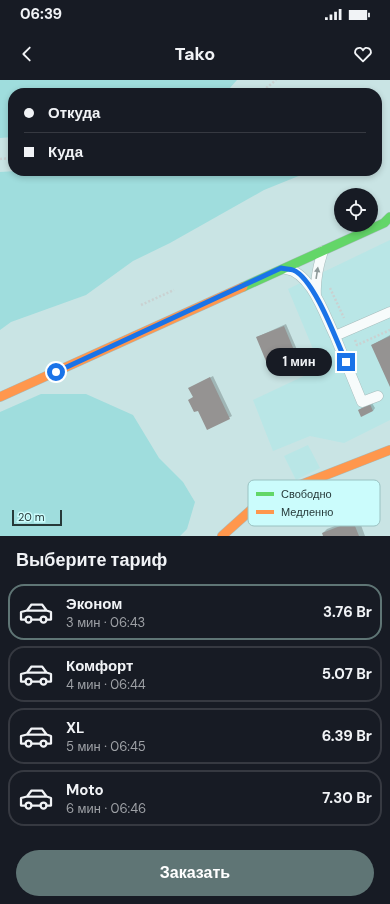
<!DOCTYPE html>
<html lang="ru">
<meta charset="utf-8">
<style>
body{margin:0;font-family:"DM Sans",sans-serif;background:#20242c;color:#f1f3f6;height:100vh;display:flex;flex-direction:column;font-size:15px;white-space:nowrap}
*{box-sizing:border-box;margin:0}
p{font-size:13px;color:#9ea1a6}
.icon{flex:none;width:22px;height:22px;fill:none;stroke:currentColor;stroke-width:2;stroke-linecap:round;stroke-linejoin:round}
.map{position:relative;height:456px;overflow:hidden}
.side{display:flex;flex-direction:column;background:#171b24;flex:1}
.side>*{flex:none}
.top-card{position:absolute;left:8px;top:8px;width:374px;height:88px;border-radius:16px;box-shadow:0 2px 6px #0003;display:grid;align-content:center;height:88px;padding:0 16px;background:#171b24}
.tools{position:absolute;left:334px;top:108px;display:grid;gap:8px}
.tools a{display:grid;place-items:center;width:44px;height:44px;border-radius:50%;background:#171b24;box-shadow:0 2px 6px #0003;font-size:20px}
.scale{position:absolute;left:12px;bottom:10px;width:50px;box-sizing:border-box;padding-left:4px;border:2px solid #263939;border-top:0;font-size:11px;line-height:14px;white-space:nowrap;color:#263939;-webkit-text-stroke:3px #cbfcfc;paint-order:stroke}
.end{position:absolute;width:18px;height:18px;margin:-9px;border:5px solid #1a73e8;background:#fff;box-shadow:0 0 0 2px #fff}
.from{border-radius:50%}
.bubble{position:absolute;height:28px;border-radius:14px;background:#171b24;box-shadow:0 2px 6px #0003;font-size:13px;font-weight:700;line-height:28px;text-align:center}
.top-card b{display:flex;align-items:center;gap:14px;height:38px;font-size:15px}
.top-card b+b{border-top:1px solid #363941}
.top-card i{width:10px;height:10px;background:#f1f3f6}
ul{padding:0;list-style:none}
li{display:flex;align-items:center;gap:12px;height:56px;margin:0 8px 6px;padding:0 8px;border:2px solid #363941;border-radius:16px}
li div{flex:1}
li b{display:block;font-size:15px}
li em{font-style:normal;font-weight:700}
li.active{border-color:#5f7575}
li>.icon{width:36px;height:36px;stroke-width:1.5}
h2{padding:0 16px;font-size:18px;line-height:48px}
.primary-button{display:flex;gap:8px;margin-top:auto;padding:8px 16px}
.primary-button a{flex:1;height:46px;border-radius:24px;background:#5f7575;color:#fff;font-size:16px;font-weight:700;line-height:46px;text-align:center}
.status{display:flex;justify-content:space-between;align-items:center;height:28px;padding:0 20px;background:#171b24;direction:ltr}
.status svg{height:11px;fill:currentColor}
header{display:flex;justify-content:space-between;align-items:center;height:52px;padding:0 16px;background:#171b24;font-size:18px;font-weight:700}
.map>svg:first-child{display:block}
.built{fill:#b9e6e6}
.green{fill:#9fdddd}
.shadow{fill:#0003}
.building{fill:#959392}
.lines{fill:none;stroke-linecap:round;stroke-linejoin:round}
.lane-casing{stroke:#a7bcbc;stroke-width:11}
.fast-casing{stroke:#a7bcbc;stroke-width:10}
.slow-casing{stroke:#a7bcbc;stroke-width:10}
.path{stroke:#cad1d1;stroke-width:2.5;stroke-dasharray:2 2;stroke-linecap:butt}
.lane{stroke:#f7fbfb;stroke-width:10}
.fast{stroke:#63d668;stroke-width:9}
.slow{stroke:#ff974d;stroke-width:9}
.oneway{fill:#8e9a9a}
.route{stroke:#1a73e8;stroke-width:5}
.key{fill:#cbfcfc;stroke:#9ac2c2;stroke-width:1}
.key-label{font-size:11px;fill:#263939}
</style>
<div class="status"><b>06:39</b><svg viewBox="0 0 49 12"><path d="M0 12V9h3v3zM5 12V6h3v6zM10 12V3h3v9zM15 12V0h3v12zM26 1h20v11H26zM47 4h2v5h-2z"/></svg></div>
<header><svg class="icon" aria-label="back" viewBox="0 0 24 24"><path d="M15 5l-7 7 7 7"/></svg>Tako<svg class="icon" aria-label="heart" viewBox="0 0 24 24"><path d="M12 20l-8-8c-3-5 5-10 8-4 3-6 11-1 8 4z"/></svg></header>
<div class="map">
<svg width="390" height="456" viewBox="0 0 390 456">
<rect width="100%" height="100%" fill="#c9e4e4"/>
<path class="built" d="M390,160V340L344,363L310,356L273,371L253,320L321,288L288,209Z
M308,365L320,388L296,400L284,376Z"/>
<path class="green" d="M0,0H237L229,9L221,13H13V57L0,58Z
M16,91H311L264,110L170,163L133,181L86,215L11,242L0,250V92Z
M41,314H86L133,335L159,378L183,402L195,422L187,449L180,456H0V332Z"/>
<path class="shadow" d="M286,244L298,272L295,274L257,257Z
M390,255V304L372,265Z
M213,296L232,336L208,349L190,308Z
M372,323L375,328L373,331L359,330Z
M358,437L365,456H324L323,453L327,449Z"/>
<path class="building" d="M284,246L296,275L268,286L256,257Z
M390,256V307L371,265Z
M210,297L230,339L207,350L198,331L194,332L188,320L193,317L188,308Z
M370,324L373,331L361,337L358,330Z
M353,441L359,456H323L322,453Z"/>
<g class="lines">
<defs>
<path id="lane" d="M286,189C311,192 325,236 335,256L390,232
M316,216C315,201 318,186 323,171
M335,256L362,322L378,316"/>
<path id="fast" d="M243,207L384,143L390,137"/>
<path id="slow" d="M0,317L243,207
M222,456L262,420L390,370"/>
</defs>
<use href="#lane" class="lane-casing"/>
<use href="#fast" class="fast-casing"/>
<use href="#slow" class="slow-casing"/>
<path class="path" d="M260,13L276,0
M0,79L13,78
M330,208L344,238
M141,225L174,210
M355,260L357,265L390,250"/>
<use href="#lane" class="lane"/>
<use href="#fast" class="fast"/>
<use href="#slow" class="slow"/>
</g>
<defs><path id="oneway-solid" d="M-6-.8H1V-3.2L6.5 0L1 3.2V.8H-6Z"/></defs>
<use class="oneway" href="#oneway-solid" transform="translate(317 193) rotate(-81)"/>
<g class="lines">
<path class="route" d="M56,292L281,188C285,189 290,189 293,190C314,198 337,262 346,282"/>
</g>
<rect x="248" y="400" width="132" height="46" rx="6" class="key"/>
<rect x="256" y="412" width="18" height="4" fill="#63d668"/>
<rect x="256" y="430" width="18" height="4" fill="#ff974d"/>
<g class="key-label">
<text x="281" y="418">Свободно</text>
<text x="281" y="436">Медленно</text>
</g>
</svg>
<div class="tools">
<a><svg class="icon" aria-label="locate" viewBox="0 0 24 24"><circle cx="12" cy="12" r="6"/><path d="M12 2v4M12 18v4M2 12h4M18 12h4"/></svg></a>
</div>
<div class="scale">20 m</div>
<i class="end from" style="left:56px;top:292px"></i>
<i class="end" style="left:346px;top:282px"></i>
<div class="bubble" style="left:266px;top:268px;width:66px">1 мин</div>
<div class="top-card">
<b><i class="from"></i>Откуда</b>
<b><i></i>Куда</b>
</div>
</div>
<section class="side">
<h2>Выберите тариф</h2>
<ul>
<li class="active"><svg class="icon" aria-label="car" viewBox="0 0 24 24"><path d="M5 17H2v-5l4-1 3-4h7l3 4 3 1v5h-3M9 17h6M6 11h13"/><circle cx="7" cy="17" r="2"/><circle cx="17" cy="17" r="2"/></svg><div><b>Эконом</b><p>3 мин · 06:43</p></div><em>3.76 Br</em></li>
<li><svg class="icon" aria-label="car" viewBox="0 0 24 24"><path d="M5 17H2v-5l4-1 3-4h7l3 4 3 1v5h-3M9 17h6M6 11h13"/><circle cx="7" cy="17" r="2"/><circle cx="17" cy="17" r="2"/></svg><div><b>Комфорт</b><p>4 мин · 06:44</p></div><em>5.07 Br</em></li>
<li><svg class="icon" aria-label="car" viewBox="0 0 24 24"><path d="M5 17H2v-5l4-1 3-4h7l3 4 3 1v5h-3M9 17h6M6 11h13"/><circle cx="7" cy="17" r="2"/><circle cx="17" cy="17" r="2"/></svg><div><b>XL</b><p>5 мин · 06:45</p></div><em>6.39 Br</em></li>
<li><svg class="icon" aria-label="car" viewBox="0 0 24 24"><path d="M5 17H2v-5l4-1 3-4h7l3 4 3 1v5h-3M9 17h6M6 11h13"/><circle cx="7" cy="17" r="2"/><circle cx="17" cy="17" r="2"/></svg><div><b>Moto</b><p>6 мин · 06:46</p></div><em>7.30 Br</em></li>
</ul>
<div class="primary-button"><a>Заказать</a></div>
</section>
